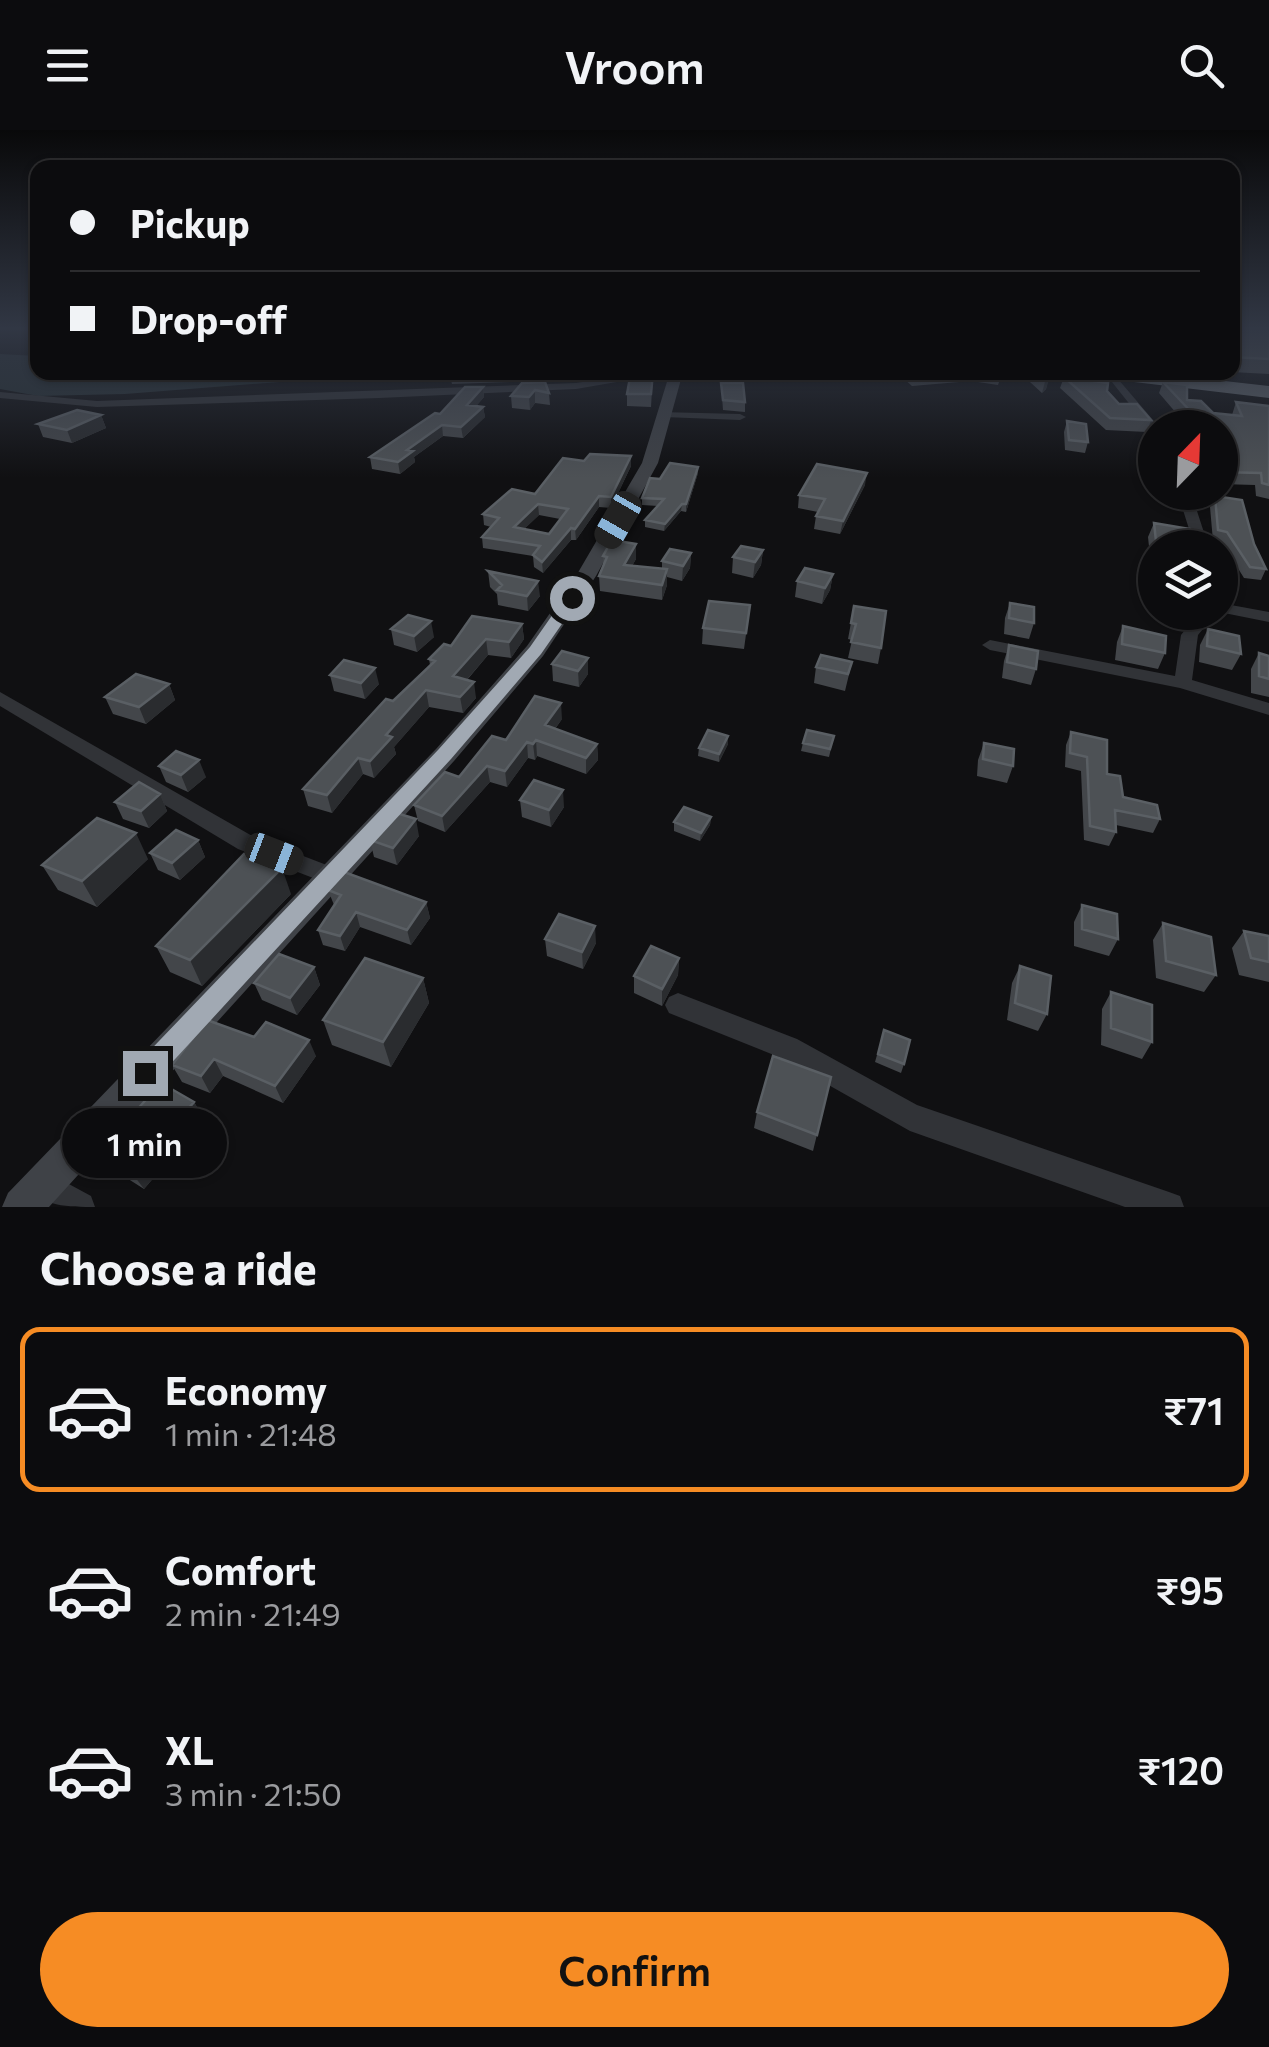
<!DOCTYPE html>
<meta charset="utf-8">
<style>
body{margin:0;font-family:Commissioner,sans-serif;background:#1a1a1c;color:#f1f3f6;height:100vh;display:flex;flex-direction:column;font-size:38px;white-space:nowrap}
*{box-sizing:border-box;margin:0}
p{font-size:32px;color:#9a9b9e}
.icon{flex:none;width:55px;height:55px;fill:none;stroke:currentColor;stroke-width:2;stroke-linecap:round;stroke-linejoin:round}
.map{position:relative;height:1077px;overflow:hidden}
.panel{display:flex;flex-direction:column;background:#0c0c0e;flex:1}
.panel>*{flex:none}
.hud{position:absolute;left:30px;top:30px;width:1210px;height:220px;border-radius:20px;box-shadow:0 2px 8px #0004,0 0 0 2px #2c2c2e;display:grid;align-content:center;height:220px;padding:0 40px;background:#0c0c0e}
.needle{width:65px;rotate:23deg}
.buttons{position:absolute;left:1138px;top:280px;display:grid;gap:20px}
.buttons a{display:grid;place-items:center;width:100px;height:100px;border-radius:50%;background:#0c0c0e;box-shadow:0 2px 8px #0004,0 0 0 2px #2c2c2e;font-size:50px}
.end{position:absolute;width:45px;height:45px;margin:-22px;border:12px solid #a1a9b3;background:#111;box-shadow:0 0 0 5px #111}
.from{border-radius:50%}
.bubble{position:absolute;height:70px;border-radius:35px;background:#0c0c0e;box-shadow:0 2px 8px #0004,0 0 0 2px #2c2c2e;font-size:32px;font-weight:600;line-height:70px;text-align:center}
.car{position:absolute;width:30px;height:60px;margin:-30px -15px;border-radius:12px;box-shadow:0 0 8px 2px #0007;background:linear-gradient(#222 24%,#8ab4d8 0 40%,#222 0 76%,#8ab4d8 0 86%,#222 0)}
.hud b{display:flex;align-items:center;gap:35px;height:95px;font-size:38px}
.hud b+b{border-top:2px solid #2c2c2e}
.hud i{width:25px;height:25px;background:#f1f3f6}
ul{padding:0;list-style:none}
li{display:flex;align-items:center;gap:30px;height:165px;margin:0 20px 15px;padding:0 20px;border:5px solid transparent;border-radius:20px}
li div{flex:1}
li b{display:block;font-size:38px}
li em{font-style:normal;font-weight:600}
li.selected{border-color:#f68c24}
li>.icon{width:90px;height:90px;stroke-width:1.5}
h2{padding:0 40px;font-size:45px;line-height:120px}
.button{display:flex;gap:20px;margin-top:auto;padding:20px 40px}
.button a{flex:1;height:115px;border-radius:60px;background:#f68c24;color:#111;font-size:40px;font-weight:600;line-height:115px;text-align:center}
header{display:flex;justify-content:space-between;align-items:center;height:130px;padding:0 40px;background:#0c0c0e;font-size:45px;font-weight:600}
.map>svg:first-child{display:block}
.water{fill:#273135}
.lines{fill:none;stroke-linecap:round;stroke-linejoin:round}
.street{fill:#313337;fill-rule:evenodd}
.secondary{fill:#3f4247;fill-rule:evenodd}
.highway{fill:#5d6268;fill-rule:evenodd}
.wall{fill:#43464a;fill-rule:evenodd}
.shaded-wall{fill:#2a2c2f}
.building{fill:#4d5155;stroke:#5a5f64;stroke-width:2.5;fill-rule:evenodd}
.route{fill:#a1a9b3}
</style>
<header><svg class="icon" aria-label="menu" viewBox="0 0 24 24"><path d="M4 6h16M4 12h16M4 18h16"/></svg>Vroom<svg class="icon" aria-label="search" viewBox="0 0 24 24"><circle cx="10" cy="10" r="6"/><path d="M15 15l6 6"/></svg></header>
<div class="map">
<svg width="1269" height="1077" viewBox="0 0 1269 1077">
<rect width="100%" height="100%" fill="#101012"/>
<path class="water" d="M0,224L37,226L38,242L396,243L125,264L38,266L0,259Z"/>
<g class="lines">
<path class="street" d="M646,242H675L576,259L379,268L97,277L0,268V262L97,271L576,253Z
M1104,242H1112L1159,297L1155,298V302L1151,301Z
M660,282L740,284L746,287L740,290L664,287L660,286Z
M1193,362H1206L1211,369L1197,381L1209,418H1195L1183,380L1197,368Z
M1220,473L1269,482V492L1219,482Z
M1199,482H1217L1198,505L1192,550L1269,573V585L1180,558L990,520L982,515L990,510L1175,546L1181,505Z
M0,562L254,707L337,739L340,745L337,751L329,754L321,751L238,719L0,576Z
M678,863L797,909L917,975L1169,1062L1180,1066L1184,1077H1125L910,1001L779,927L669,883L665,875L669,867Z
M43,1040L91,1066L95,1077C70,1077 39,1077 28,1055L32,1044Z"/>
<path class="secondary" d="M670,242H683L658,333L596,446L543,526L454,631L49,1077H2L8,1063L436,619L527,516L576,446L642,333Z"/>
<path class="highway" d="M1084,242H1144L1269,256V268L1092,247Z"/>
</g>
<path class="wall" d="M1232,197H1269V244L1232,242Z
M540,242L541,251L452,254L450,246Z
M653,242L651,277L627,276V264Z
M771,242H818L816,248Z
M896,242H1017L1015,251L1000,249L998,255L971,251L912,256Z
M1019,242H1050L1046,259L1042,263Z
M1064,247L1107,261L1119,274L1151,290L1147,302L1106,300L1060,258Z
M1163,252L1187,270L1213,283L1232,285L1236,272L1269,276V369L1256,366L1255,355L1220,354V298H1189L1159,263Z
M522,253L549,263L550,275L535,273L530,280L512,278L511,266Z
M721,253L745,272V282L723,280Z
M483,257L484,267L476,276L483,277L485,287L463,308L443,306L414,327L415,332L400,344L372,339L370,327Z
M101,285L106,298L72,313L43,307L38,294Z
M1067,291L1088,312L1085,323L1065,320L1064,302Z
M631,326V336L611,378L599,377L576,410H571L543,443L534,437L533,426L483,418L482,407L491,397L484,395L483,384L535,364L584,331ZM539,385L560,389L549,404L524,399Z
M698,337V343L686,382L681,381L664,401L645,397V390L658,376L642,375V368L660,349Z
M865,355L840,404L814,399L816,386L818,382L798,378L799,365Z
M1215,366L1254,414L1266,439L1261,450L1244,448L1222,413L1213,411L1210,377Z
M1154,393L1193,418H1155V427L1150,426L1148,407Z
M636,414V429L632,436L662,439V431L691,423L690,438L682,451L667,447V455L662,470L600,461L599,446L603,437V426Z
M763,420L761,435L753,448L732,443L733,427Z
M488,441L540,466L528,481L498,475L497,464L490,457Z
M833,444L830,460L822,474L795,467L797,451Z
M1010,473L1034,493L1029,509L1004,504L1005,488Z
M750,475L744,519L702,514L703,498Z
M854,476L881,518L878,534L848,528L852,510L848,509Z
M522,494L524,509L511,528L488,525L467,550L476,568L463,583L429,577L394,617L396,624L374,648L363,644L332,683L308,676L303,659L430,535L429,529L451,516Z
M1123,496L1165,523L1158,539L1115,530L1117,512Z
M391,499L434,507L417,522L394,515Z
M1208,499L1241,524L1232,540L1199,532L1200,515Z
M1009,515L1036,539L1031,555L1002,548L1004,531Z
M1259,523L1269,526V567L1251,563V539Z
M852,532L845,561L814,553L816,537Z
M552,534L588,544L579,557L553,551Z
M330,545L379,554L365,569L334,561Z
M169,554L175,570L146,594L113,584L105,567Z
M562,589L555,599L597,614L598,630L586,644L537,626L535,630L528,628L507,657L490,652L445,702L418,691L414,675L459,647L506,610Z
M1071,602L1107,644L1123,667L1160,689L1153,703L1116,695V702L1109,716L1084,710L1081,641L1065,637L1066,615Z
M728,606V614L719,632L698,626L699,618Z
M834,606L829,627L801,621L803,613Z
M984,613L1013,636L1007,653L977,646L978,630Z
M159,636L206,647L188,662L166,652Z
M160,664L167,681L149,698L123,689L115,672Z
M520,670L564,677L551,697L522,687Z
M711,687L710,695L700,711L674,701V692Z
M419,706L397,735L374,727L370,710Z
M198,710L205,727L180,750L158,740L150,723Z
M148,729L97,777L58,760L42,735Z
M328,760L426,772L430,788L411,815L360,797L345,821L323,815L318,800L334,775Z
M291,764L202,856L170,842L156,816Z
M1082,775L1118,809L1109,826L1074,816V792Z
M1163,793L1216,845L1204,862L1156,848L1153,810Z
M1244,801L1269,806V852L1239,845L1232,818Z
M545,809L596,813L583,839L547,826Z
M679,828L678,845L662,876L634,863V846Z
M1020,836L1047,884L1038,901L1007,890L1012,853Z
M314,837L320,855L297,885L262,870L254,853Z
M423,848L429,873L391,937L332,915L323,890Z
M1111,862L1152,912L1142,929L1101,915L1102,879Z
M884,900L904,934L901,943L875,932Z
M254,907L316,926L283,973L223,946L210,963L182,952L172,935Z
M831,947L813,1021L754,998L757,982Z
M194,972L204,989L144,1059L111,1038L99,1022Z"/>
<path class="shaded-wall" d="M1051,244L1046,259L1042,263L1046,248Z
M483,257L484,267L468,286L467,275Z
M535,260V273L530,280L529,267Z
M483,277L485,287L463,308L461,297Z
M101,285L106,298L72,313L67,300Z
M442,295L443,306L414,327L415,332L400,344L398,332L407,320Z
M631,326V336L611,378V367Z
M698,337V343L686,382V374Z
M867,343L865,355L840,404L843,391Z
M599,366V377L576,410L575,399Z
M538,374L539,385L515,408L514,397Z
M682,374L681,381L664,401L665,394Z
M571,398V410L543,443L542,432Z
M636,414V429L624,450V435Z
M763,420L761,435L753,448L755,432Z
M691,423L690,438L682,451L683,436Z
M667,439V455L662,470V455Z
M833,444L830,460L822,474L825,458Z
M538,451L540,466L528,481L527,466Z
M431,491L434,507L417,522L414,506Z
M522,494L524,509L511,528L509,512Z
M486,509L488,525L456,562L453,546Z
M588,528V544L579,557L578,541Z
M375,538L379,554L365,569L361,553Z
M474,552L476,568L463,583L460,567Z
M169,554L175,570L146,594L139,577Z
M426,560L429,577L394,617L396,624L374,648L370,631L386,605Z
M561,573L562,589L546,611L545,595Z
M728,606V614L719,632V624Z
M536,610L537,626L535,630L533,614Z
M527,612L528,628L507,657L505,641Z
M597,614L598,630L586,644V628Z
M358,628L363,644L332,683L327,665Z
M199,630L206,647L188,662L181,645Z
M487,636L490,652L445,702L442,686Z
M563,660L564,677L551,697L549,680Z
M160,664L167,681L149,698L141,681Z
M711,687L710,695L700,711L701,703Z
M416,689L419,706L397,735L393,718Z
M136,703L148,729L97,777L82,751Z
M198,710L205,727L180,750L172,733Z
M282,738L291,764L202,856L190,830Z
M426,772L430,788L411,815L407,800Z
M356,782L360,797L345,821L340,806Z
M595,796L596,813L583,839L582,822Z
M679,828L678,845L662,876V859Z
M314,837L320,855L297,885L290,868Z
M423,848L429,873L391,937L383,912Z
M309,910L316,926L283,973L275,956Z
M214,929L223,946L210,963L201,946Z
M194,972L204,989L144,1059L132,1043Z"/>
<path class="building" d="M1232,197H1269V229L1232,227V210L1239,211L1232,201Z
M451,242H535L450,246Z
M631,242H653L651,264H627Z
M1064,247L1108,253L1107,261L1119,274H1137L1151,290L1110,288Z
M545,252L549,263L535,260L529,267L511,266L522,253Z
M1163,252L1187,255V270L1201,271L1213,283L1242,286L1236,272L1269,276V355L1262,353L1261,343L1220,342V298H1197L1194,285Z
M721,253H743L745,272L723,270Z
M465,257H483L467,275L483,277L461,297L442,295L407,320L413,321L398,332L370,327L435,283L440,284Z
M77,280L101,285L67,300L38,294Z
M1067,291L1086,294L1088,312L1069,310Z
M590,324L631,326L611,367L599,366L575,399L571,398L542,432L533,425L540,416L482,407L499,388L483,384L512,359L535,364L563,328L584,331ZM538,374L568,379L549,404L514,397Z
M670,333L698,337L686,374H682L665,394L645,390L664,369L642,368L650,348L660,349Z
M817,334L867,343L843,391L816,386L825,369L799,365Z
M1215,366L1242,370L1254,414L1266,439L1250,437L1227,402L1218,400Z
M1154,393L1190,399L1193,418L1156,411Z
M612,410L636,414L624,435L667,439L662,455L599,446L607,427L603,426Z
M741,416L763,420L755,432L733,427Z
M670,419L691,423L683,436L662,431Z
M805,438L833,444L825,458L797,451Z
M488,441L538,451L527,466L497,460L502,455Z
M709,471L750,475L746,503L703,498Z
M1010,473L1034,477V493L1009,488Z
M854,476L886,481L881,518L851,512L856,494L851,493Z
M408,485L431,491L414,506L391,499Z
M472,486L522,494L509,512L486,509L453,546L474,552L460,567L426,560L386,605L392,607L370,631L358,628L327,665L303,659L386,569L393,571L435,531L429,529L444,514L451,516Z
M1123,496L1166,506L1165,523L1122,514Z
M1208,499L1239,506L1241,524L1207,516Z
M1009,515L1038,521L1036,539L1007,532Z
M562,521L588,528L578,541L552,534Z
M1259,523L1269,526V549L1259,546Z
M821,525L852,532L848,544L816,537Z
M344,530L375,538L361,553L330,545Z
M136,544L169,554L139,577L105,567Z
M535,566L561,573L545,595L597,614L586,628L536,610L533,614L527,612L505,641L487,636L442,686L414,675L445,642L459,647L492,606L506,610Z
M708,600L728,606L719,624L699,618Z
M807,600L834,606L830,619L803,613Z
M1071,602L1107,610V644L1120,646L1123,667L1157,675L1160,689L1115,680L1116,702L1090,696L1087,627L1070,623Z
M984,613L1014,619L1013,636L983,629Z
M176,621L199,630L181,645L159,636Z
M534,650L563,660L549,680L520,670Z
M139,652L160,664L141,681L115,672Z
M684,677L711,687L701,703L674,692Z
M393,682L416,689L393,718L370,710Z
M97,688L136,703L82,751L42,735Z
M176,700L198,710L172,733L150,723Z
M244,724L282,738L190,830L156,816Z
M344,742L426,772L407,800L356,782L340,806L318,800L341,765L328,760Z
M1082,775L1117,784L1118,809L1082,799Z
M559,784L595,796L582,822L545,809Z
M1163,793L1211,807L1216,845L1166,831Z
M1244,801L1269,806V832L1251,828Z
M651,816L679,828L662,859L634,846Z
M279,824L314,837L290,868L254,853Z
M365,828L423,848L383,912L323,890Z
M1020,836L1051,846L1047,884L1015,873Z
M1111,862L1152,875V912L1111,898Z
M207,890L254,907L266,892L309,910L275,956L214,929L201,946L172,935Z
M884,900L910,910L904,934L878,924Z
M773,926L831,947L817,1005L757,982Z
M161,953L194,972L132,1043L99,1022Z"/>
<linearGradient id="sky" x2="0" y2="1"><stop stop-color="#09090a"/><stop offset="0.57" stop-color="#313744"/><stop offset="1" stop-color="#313744" stop-opacity="0"/></linearGradient>
<rect width="1269" height="348" fill="url(#sky)"/>
<path class="route" d="M572,463L580,468L541,524L451,629L154,952L145,955L136,952L133,943L136,935L438,620L530,517L567,464Z"/>
</svg>
<div class="buttons">
<a><svg class="needle" viewBox="-14 -14 28 28"><path d="M0-13l5 13h-10z" fill="#e53935"/><path d="M0 13l5-13h-10z" fill="#9a9b9e"/></svg></a>
<a><svg class="icon" aria-label="layers" viewBox="0 0 24 24"><path d="M12 4l9 5-9 5-9-5zM3 14l9 5 9-5"/></svg></a>
</div>
<i class="end from" style="left:572px;top:468px"></i>
<i class="end" style="left:145px;top:943px"></i>
<div class="bubble" style="left:62px;top:978px;width:165px">1 min</div>
<i class="car" style="left:618px;top:390px;rotate:210deg"></i>
<i class="car" style="left:274px;top:724px;rotate:111deg"></i>
<div class="hud">
<b><i class="from"></i>Pickup</b>
<b><i></i>Drop-off</b>
</div>
</div>
<section class="panel">
<h2>Choose a ride</h2>
<ul>
<li class="selected"><svg class="icon" aria-label="car" viewBox="0 0 24 24"><path d="M5 17H2v-5l4-1 3-4h7l3 4 3 1v5h-3M9 17h6M6 11h13"/><circle cx="7" cy="17" r="2"/><circle cx="17" cy="17" r="2"/></svg><div><b>Economy</b><p>1 min · 21:48</p></div><em>₹71</em></li>
<li><svg class="icon" aria-label="car" viewBox="0 0 24 24"><path d="M5 17H2v-5l4-1 3-4h7l3 4 3 1v5h-3M9 17h6M6 11h13"/><circle cx="7" cy="17" r="2"/><circle cx="17" cy="17" r="2"/></svg><div><b>Comfort</b><p>2 min · 21:49</p></div><em>₹95</em></li>
<li><svg class="icon" aria-label="car" viewBox="0 0 24 24"><path d="M5 17H2v-5l4-1 3-4h7l3 4 3 1v5h-3M9 17h6M6 11h13"/><circle cx="7" cy="17" r="2"/><circle cx="17" cy="17" r="2"/></svg><div><b>XL</b><p>3 min · 21:50</p></div><em>₹120</em></li>
</ul>
<div class="button"><a>Confirm</a></div>
</section>
